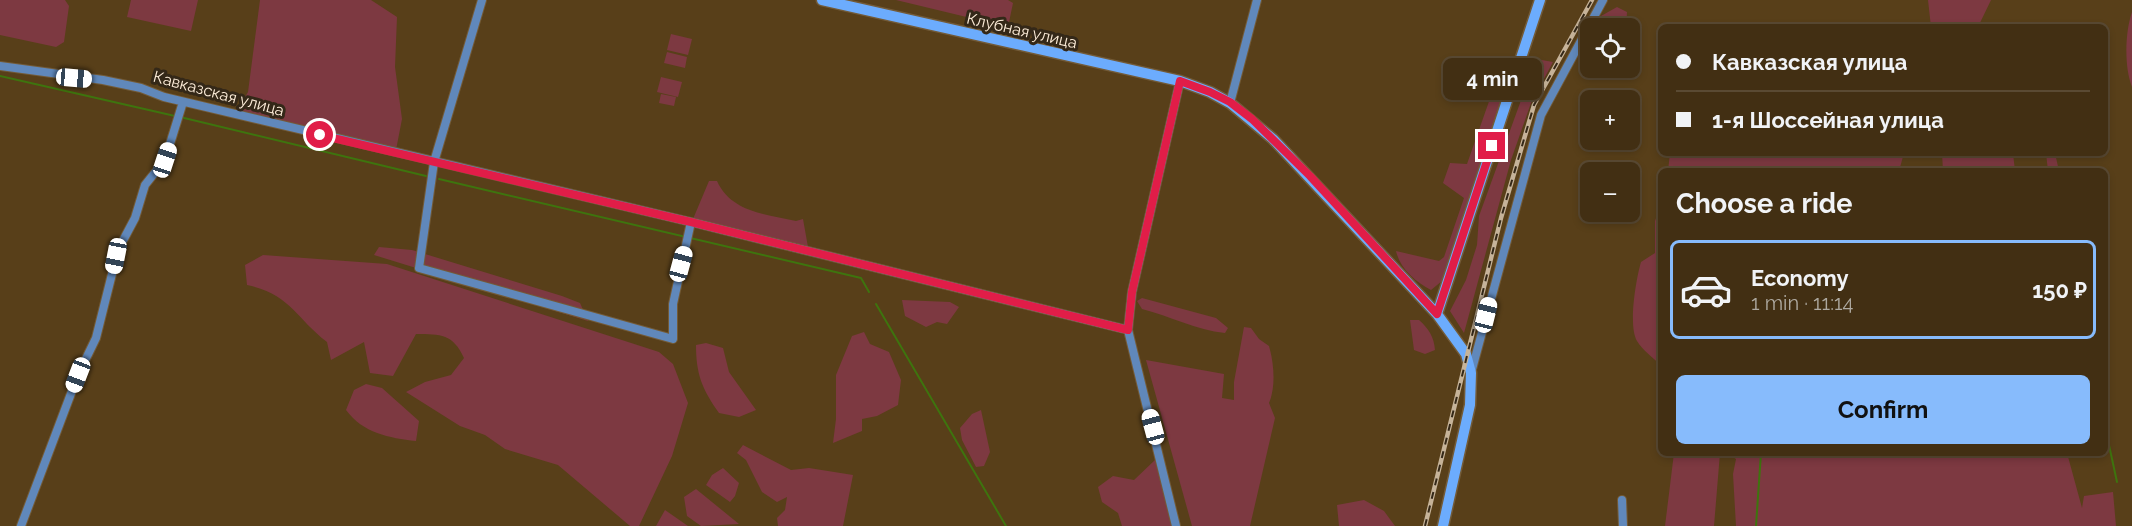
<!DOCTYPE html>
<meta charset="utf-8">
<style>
body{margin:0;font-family:Raleway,sans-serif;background:#4c3b21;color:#f1f3f6;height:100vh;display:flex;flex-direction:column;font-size:22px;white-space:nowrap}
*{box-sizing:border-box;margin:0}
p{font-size:20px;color:#aea9a0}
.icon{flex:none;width:33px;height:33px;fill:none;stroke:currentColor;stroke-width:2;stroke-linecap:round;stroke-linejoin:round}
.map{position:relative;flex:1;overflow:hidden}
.panel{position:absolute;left:1658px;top:168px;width:450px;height:288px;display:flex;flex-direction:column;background:#422f13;border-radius:9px;box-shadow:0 3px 9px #0003,0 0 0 2px #5a4a33}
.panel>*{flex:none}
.hud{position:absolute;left:1658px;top:24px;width:450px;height:132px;border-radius:9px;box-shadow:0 3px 9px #0003,0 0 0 2px #5a4a33;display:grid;align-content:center;height:132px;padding:0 18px;background:#422f13}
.buttons{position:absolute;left:1580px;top:18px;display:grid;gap:12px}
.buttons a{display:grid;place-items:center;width:60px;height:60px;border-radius:9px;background:#422f13;box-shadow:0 3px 9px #0003,0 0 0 2px #5a4a33;font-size:30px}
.end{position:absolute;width:27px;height:27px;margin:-14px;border:8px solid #e11d48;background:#fff;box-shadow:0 0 0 3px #fff}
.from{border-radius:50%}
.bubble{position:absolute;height:42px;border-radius:9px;background:#422f13;box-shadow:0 3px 9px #0003,0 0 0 2px #5a4a33;font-size:20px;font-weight:700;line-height:42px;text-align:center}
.car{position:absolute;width:18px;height:36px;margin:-18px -9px;border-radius:8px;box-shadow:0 0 4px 2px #0007;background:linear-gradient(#fff 24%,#345 0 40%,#fff 0 76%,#345 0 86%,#fff 0)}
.hud b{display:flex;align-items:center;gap:21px;height:57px;font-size:22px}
.hud b+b{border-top:2px solid #5a4a33}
.hud i{width:15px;height:15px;background:#f1f3f6}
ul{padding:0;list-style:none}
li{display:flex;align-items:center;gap:18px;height:99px;margin:0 12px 9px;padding:0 6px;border:3px solid transparent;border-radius:9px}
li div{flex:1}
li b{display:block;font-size:22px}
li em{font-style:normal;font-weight:700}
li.active{border-color:#87bbfc}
li>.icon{width:54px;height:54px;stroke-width:1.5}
h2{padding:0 18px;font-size:27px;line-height:72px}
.action{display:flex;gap:12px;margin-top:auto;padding:12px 18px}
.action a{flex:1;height:69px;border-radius:9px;background:#87bbfc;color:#111;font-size:24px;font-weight:700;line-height:69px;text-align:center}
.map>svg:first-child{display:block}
.green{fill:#7d3941}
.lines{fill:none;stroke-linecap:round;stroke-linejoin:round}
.stream{stroke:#3e740e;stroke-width:2}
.street-casing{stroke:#735b38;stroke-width:10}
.secondary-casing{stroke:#735b38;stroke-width:13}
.street{stroke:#6088bb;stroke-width:8}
.secondary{stroke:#6cacfd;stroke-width:10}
.rail-casing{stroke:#c6b399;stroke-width:4.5}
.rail{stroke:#342818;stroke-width:2;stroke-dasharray:7;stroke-linecap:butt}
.route{stroke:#e11d48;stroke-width:8}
.labels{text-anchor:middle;stroke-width:6;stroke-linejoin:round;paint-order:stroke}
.street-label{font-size:16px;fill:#ffefdb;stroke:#342818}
</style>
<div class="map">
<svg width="2132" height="526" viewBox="0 0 2132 526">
<rect width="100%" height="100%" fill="#583f19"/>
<path class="green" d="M0,0H65L69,6L64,42L56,47L0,35Z
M131,0H198L191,31L127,17Z
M260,0H371L397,17L395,67L402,119L396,150L237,111L248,92Z
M896,0H1008L1013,3L1008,27Z
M1928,0H1991L1978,27H1931Z
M1617,7L1627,12L1626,28H1602L1599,25L1601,16Z
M2132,12V87C2124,67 2125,32 2132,12Z
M671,34L692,39L688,55L667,50Z
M667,52L687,57L685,68L664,63Z
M1536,59L1553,62L1531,103L1511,160L1464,333L1450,311L1466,280L1477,245L1479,216Z
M661,77L682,82L678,97L657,92Z
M1493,90L1503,93L1442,281L1431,290C1416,282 1400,269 1396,251L1439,261L1444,257L1464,198L1443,183L1450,163L1467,164Z
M661,94L676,97L674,106L659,103Z
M1670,153H1904L1899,171H1668Z
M1942,153H2013L2015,171H1943Z
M2046,153H2055L2059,171H2048Z
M709,181H717C731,212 765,214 796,221L803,219L808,247L693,219Z
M1660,207V365C1654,358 1642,350 1637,341C1628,326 1636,279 1641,262L1655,253V221Z
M379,247L412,250L562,296L580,303L588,321L374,255Z
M263,255L387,264L659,352L673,364L688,403L672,456L639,526H630L558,465L505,449L485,435L460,426L406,392L425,382L451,375L464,358C453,334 441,334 416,334L393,376L370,373L364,342L331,360L327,342C295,317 290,294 247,285L245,265Z
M1142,298L1216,318L1228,328L1225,333C1196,330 1170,316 1142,309L1137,301Z
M902,300L950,302L959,307L947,324L937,322L926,327L905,316Z
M1410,320H1419C1429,329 1434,337 1435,350L1425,354L1414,350Z
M1244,327L1251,328L1259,339L1269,346C1274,363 1276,387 1269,403L1275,418L1250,526H1192L1146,360L1224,374L1222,398L1234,400V382Z
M864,332L870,344L889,352L901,380L898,405L877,416L862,419V431L833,443L836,419V375L852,336Z
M706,343L723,348L729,372L756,410L739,417L719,413C702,389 696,374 696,345Z
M366,384L382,388L419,421L416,441C389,438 363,433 346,410L354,390Z
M981,410L990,452L984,466L976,467L962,440L960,428L972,414Z
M743,445L791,470L809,468L853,475L843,526H778L777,518L785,510L787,497L777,502L762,492L746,460L737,453Z
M1674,453H1720L1714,526H1665Z
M1726,453H2067L2082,508L2084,496L2113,492L2116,526H1736L1733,474L1736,459Z
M1155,460L1173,526H1122L1118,513L1102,502L1098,487L1113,476L1134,480Z
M723,468L739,483L735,496L730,502L706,485L712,475Z
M696,489L739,524L701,526L687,516L684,497Z
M1364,500L1384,511L1395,526H1339L1337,505Z
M665,510L688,526H656Z"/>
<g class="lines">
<path class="stream" d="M0,76L175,116
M180,117L426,176
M439,179L861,278L869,292
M876,304L1006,526
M2104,422L2117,482
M1756,526L1761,453"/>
<defs>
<path id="street" d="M482,0L434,162L419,268L673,339V304L691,222
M0,66L103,80L141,88L164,97L691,222L1128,330
M1230,103L1257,0
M1471,373L1541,115L1603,0
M1622,500L1623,526
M21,526L78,375L96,338L118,250L135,218L145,185L165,160L183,102
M1176,526L1128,330L1132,292L1180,81"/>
<path id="secondary" d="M822,0L1180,81L1210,92L1230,103L1273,139L1437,314L1466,354L1471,373L1470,405L1443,526
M1437,314L1540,0"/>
</defs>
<use href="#street" class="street-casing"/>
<use href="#secondary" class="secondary-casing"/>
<use href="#street" class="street"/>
<use href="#secondary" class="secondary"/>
<defs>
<path id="rail" d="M1425,526L1501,218L1534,105L1592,0"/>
</defs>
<use href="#rail" class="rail-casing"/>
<use href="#rail" class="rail"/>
</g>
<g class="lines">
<path class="route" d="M320,135L691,222L1128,330L1132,292L1180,81L1210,92L1230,102L1252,119L1310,176L1437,314L1492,146"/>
</g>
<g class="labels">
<g class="street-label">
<text transform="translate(1022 30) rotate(13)" y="6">Клубная улица</text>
<text transform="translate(219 93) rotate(15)" y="6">Кавказская улица</text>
</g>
</g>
</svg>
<div class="buttons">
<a><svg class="icon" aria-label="locate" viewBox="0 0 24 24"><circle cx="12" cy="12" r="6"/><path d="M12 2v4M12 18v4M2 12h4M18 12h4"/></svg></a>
<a>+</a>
<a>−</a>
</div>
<i class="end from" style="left:320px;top:135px"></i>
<i class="end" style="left:1492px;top:146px"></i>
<div class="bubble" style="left:1443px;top:58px;width:99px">4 min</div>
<i class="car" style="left:74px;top:78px;rotate:95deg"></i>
<i class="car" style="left:165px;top:160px;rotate:18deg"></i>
<i class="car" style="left:116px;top:256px;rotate:191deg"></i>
<i class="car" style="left:681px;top:264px;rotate:15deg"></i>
<i class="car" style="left:1486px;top:315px;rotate:14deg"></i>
<i class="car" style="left:78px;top:375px;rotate:201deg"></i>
<i class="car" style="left:1153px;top:427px;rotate:345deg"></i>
<div class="hud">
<b><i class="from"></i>Кавказская улица</b>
<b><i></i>1-я Шоссейная улица</b>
</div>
<section class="panel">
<h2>Choose a ride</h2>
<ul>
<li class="active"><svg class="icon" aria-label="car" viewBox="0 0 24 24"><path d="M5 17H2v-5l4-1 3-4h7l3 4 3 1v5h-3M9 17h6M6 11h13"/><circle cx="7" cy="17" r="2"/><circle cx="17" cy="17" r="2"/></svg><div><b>Economy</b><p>1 min · 11:14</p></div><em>150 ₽</em></li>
</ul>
<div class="action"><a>Confirm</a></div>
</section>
</div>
